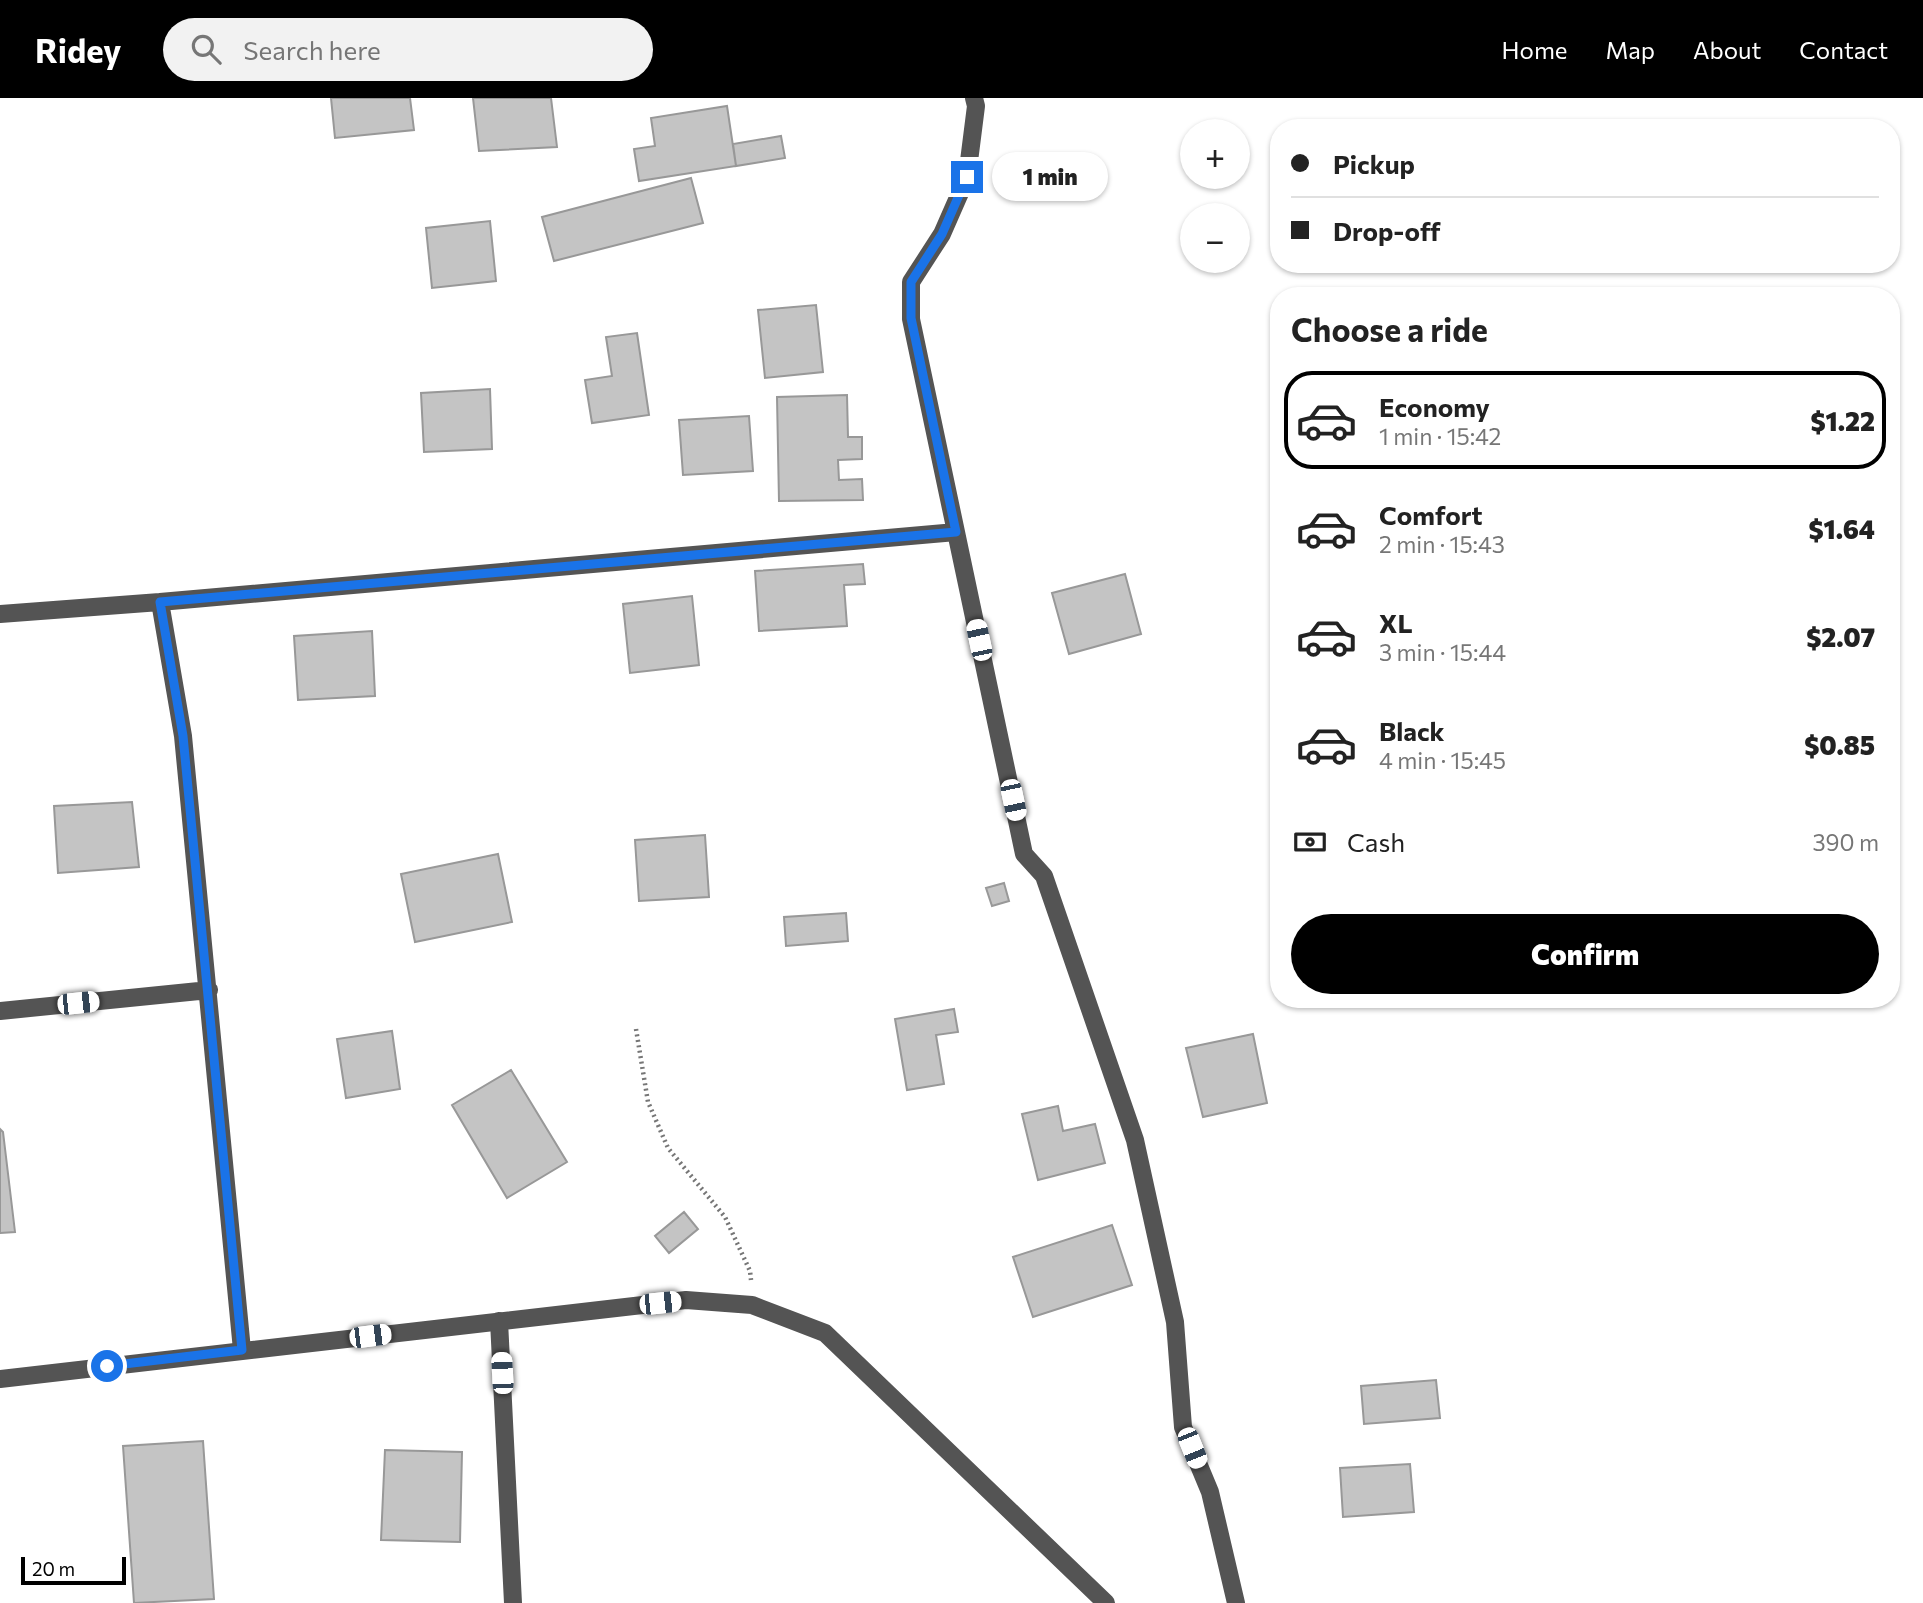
<!DOCTYPE html>
<meta charset="utf-8">
<style>
body{margin:0;font-family:Commissioner,sans-serif;background:#f2f2f2;color:#222;height:100vh;display:flex;flex-direction:column;font-size:26px;white-space:nowrap}
*{box-sizing:border-box;margin:0}
p{font-size:23px;color:#767676}
.icon{flex:none;width:38px;height:38px;fill:none;stroke:currentColor;stroke-width:2;stroke-linecap:round;stroke-linejoin:round}
.map{position:relative;flex:1;overflow:hidden}
.details{position:absolute;left:1270px;top:189px;width:630px;height:721px;display:flex;flex-direction:column;background:#fff;border-radius:28px;box-shadow:0 2px 5px #0004}
.details>*{flex:none}
.hud{position:absolute;left:1270px;top:21px;width:630px;height:154px;border-radius:28px;box-shadow:0 2px 5px #0004;display:grid;align-content:center;height:154px;padding:0 21px;background:#fff}
.buttons{position:absolute;left:1180px;top:21px;display:grid;gap:14px}
.buttons a{display:grid;place-items:center;width:70px;height:70px;border-radius:50%;background:#fff;box-shadow:0 2px 5px #0004;font-size:35px}
.scale{position:absolute;left:21px;bottom:18px;width:105px;box-sizing:border-box;padding-left:7px;border:4px solid #000;border-top:0;font-size:19px;line-height:24px;white-space:nowrap;color:#000;-webkit-text-stroke:5px #fff;paint-order:stroke}
.end{position:absolute;width:32px;height:32px;margin:-16px;border:9px solid #1a73e8;background:#fff;box-shadow:0 0 0 4px #fff}
.from{border-radius:50%}
.bubble{position:absolute;height:49px;border-radius:24px;background:#fff;box-shadow:0 2px 5px #0004;font-size:23px;font-weight:800;line-height:49px;text-align:center}
.car{position:absolute;width:21px;height:42px;margin:-21px -10px;border-radius:9px;box-shadow:0 0 5px 2px #0007;background:linear-gradient(#fff 24%,#345 0 40%,#fff 0 76%,#345 0 86%,#fff 0)}
.hud b{display:flex;align-items:center;gap:24px;height:66px;font-size:26px}
.hud b+b{border-top:2px solid #e0e0e0}
.hud i{width:18px;height:18px;background:#222}
ul{padding:0;list-style:none}
li{display:flex;align-items:center;gap:21px;height:98px;margin:0 14px 10px;padding:0 7px;border:4px solid transparent;border-radius:28px}
li div{flex:1}
li b{display:block;font-size:26px}
li em{font-style:normal;font-weight:800}
li.on{border-color:#000}
li>.icon{width:63px;height:63px;stroke-width:1.5}
h2{padding:0 21px;font-size:32px;line-height:84px}
.pay{display:flex;align-items:center;gap:18px;height:77px;padding:0 21px;font-size:26px}
.pay p{margin-inline-start:auto}
.action{display:flex;gap:14px;margin-top:auto;padding:14px 21px}
.action a{flex:1;height:80px;border-radius:42px;background:#000;color:#fff;font-size:28px;font-weight:800;line-height:80px;text-align:center}
header{display:flex;align-items:center;gap:42px;box-sizing:border-box;height:98px;padding:0 35px;background:#000;color:#fff}
header strong{font-size:33px}
nav{display:flex;gap:38px;margin-inline-start:auto;font-size:24px}
.search{width:490px;height:63px;background:#f2f2f2;display:flex;align-items:center;gap:18px;box-sizing:border-box;padding:0 24px;border-radius:38px;color:#767676;font-size:26px}
.map>svg:first-child{display:block}
.building{fill:#c4c4c4;stroke:#989898;stroke-width:2}
.lines{fill:none;stroke-linecap:round;stroke-linejoin:round}
.path{stroke:#767676;stroke-width:4.5;stroke-dasharray:2 3.5;stroke-linecap:butt}
.minor{stroke:#545454;stroke-width:18}
.route{stroke:#1a73e8;stroke-width:9}
</style>
<header>
<strong>Ridey</strong>
<div class="search"><svg class="icon" aria-label="search" viewBox="0 0 24 24"><circle cx="10" cy="10" r="6"/><path d="M15 15l6 6"/></svg>Search here</div>
<nav><a>Home</a><a>Map</a><a>About</a><a>Contact</a></nav>
</header>
<div class="map">
<svg width="1923" height="1505" viewBox="0 0 1923 1505">
<rect width="100%" height="100%" fill="#fff"/>
<path class="building" d="M331,0H410L414,32L335,40Z
M473,0H551L557,49L479,53Z
M727,8L736,68L639,83L634,51L655,48L651,20Z
M781,38L785,60L736,68L733,46Z
M691,80L703,125L554,163L542,119Z
M490,123L496,183L432,190L426,130Z
M816,207L823,274L765,280L758,212Z
M637,235L649,317L592,325L585,282L612,278L606,239Z
M490,291L492,351L424,354L421,295Z
M847,297L848,339H862V361L838,362L839,382L862,381L863,402L779,403L777,299Z
M749,318L753,373L683,377L679,322Z
M863,466L865,486L844,487L847,528L759,533L755,473Z
M1125,476L1141,536L1069,556L1052,495Z
M692,498L699,567L630,575L623,506Z
M372,533L375,598L298,602L294,538Z
M132,704L139,769L58,775L54,708Z
M705,737L709,799L639,803L635,742Z
M498,756L512,824L415,844L401,776Z
M1004,785L1009,803L992,808L986,790Z
M846,815L848,843L786,848L784,819Z
M954,911L958,934L936,937L944,986L907,992L895,921Z
M392,933L400,991L346,1000L337,941Z
M1253,936L1267,1005L1203,1019L1186,950Z
M511,972L567,1064L507,1100L452,1007Z
M1058,1008L1063,1033L1095,1026L1105,1065L1038,1082L1022,1016Z
M0,1031L3,1034L15,1134L0,1135Z
M684,1114L698,1131L669,1155L655,1138Z
M1112,1127L1132,1187L1033,1219L1013,1159Z
M1436,1282L1440,1320L1364,1326L1361,1288Z
M203,1343L214,1501L134,1505L123,1348Z
M385,1352L462,1354L460,1444L381,1442Z
M1410,1366L1414,1414L1343,1419L1340,1370Z"/>
<g class="lines">
<path class="path" d="M636,931L648,1004L668,1050L725,1119L750,1173L751,1182"/>
<path class="minor" d="M974,0L976,8L967,79L942,136L911,184V221L1024,756L1044,778L1135,1042L1175,1224L1183,1329L1210,1394L1236,1505
M160,504L956,434
M0,516L160,504L183,638L242,1252
M0,913L209,892
M499,1223L513,1505
M0,1281L686,1202L752,1207L825,1235L1106,1505"/>
</g>
<g class="lines">
<path class="route" d="M107,1268L242,1252L183,638L160,504L956,434L911,220V184L942,136L967,79"/>
</g>
</svg>
<div class="buttons">
<a>+</a>
<a>−</a>
</div>
<div class="scale">20 m</div>
<i class="end from" style="left:107px;top:1268px"></i>
<i class="end" style="left:967px;top:79px"></i>
<div class="bubble" style="left:992px;top:54px;width:116px">1 min</div>
<i class="car" style="left:979px;top:542px;rotate:348deg"></i>
<i class="car" style="left:1013px;top:702px;rotate:168deg"></i>
<i class="car" style="left:78px;top:905px;rotate:84deg"></i>
<i class="car" style="left:660px;top:1205px;rotate:84deg"></i>
<i class="car" style="left:370px;top:1238px;rotate:83deg"></i>
<i class="car" style="left:502px;top:1275px;rotate:357deg"></i>
<i class="car" style="left:1192px;top:1350px;rotate:158deg"></i>
<div class="hud">
<b><i class="from"></i>Pickup</b>
<b><i></i>Drop-off</b>
</div>
<section class="details">
<h2>Choose a ride</h2>
<ul>
<li class="on"><svg class="icon" aria-label="car" viewBox="0 0 24 24"><path d="M5 17H2v-5l4-1 3-4h7l3 4 3 1v5h-3M9 17h6M6 11h13"/><circle cx="7" cy="17" r="2"/><circle cx="17" cy="17" r="2"/></svg><div><b>Economy</b><p>1 min · 15:42</p></div><em>$1.22</em></li>
<li><svg class="icon" aria-label="car" viewBox="0 0 24 24"><path d="M5 17H2v-5l4-1 3-4h7l3 4 3 1v5h-3M9 17h6M6 11h13"/><circle cx="7" cy="17" r="2"/><circle cx="17" cy="17" r="2"/></svg><div><b>Comfort</b><p>2 min · 15:43</p></div><em>$1.64</em></li>
<li><svg class="icon" aria-label="car" viewBox="0 0 24 24"><path d="M5 17H2v-5l4-1 3-4h7l3 4 3 1v5h-3M9 17h6M6 11h13"/><circle cx="7" cy="17" r="2"/><circle cx="17" cy="17" r="2"/></svg><div><b>XL</b><p>3 min · 15:44</p></div><em>$2.07</em></li>
<li><svg class="icon" aria-label="car" viewBox="0 0 24 24"><path d="M5 17H2v-5l4-1 3-4h7l3 4 3 1v5h-3M9 17h6M6 11h13"/><circle cx="7" cy="17" r="2"/><circle cx="17" cy="17" r="2"/></svg><div><b>Black</b><p>4 min · 15:45</p></div><em>$0.85</em></li>
</ul>
<div class="pay"><svg class="icon" aria-label="cash" viewBox="0 0 24 24"><path d="M3 7h18v10H3z"/><circle cx="12" cy="12" r="2"/></svg>Cash<p>390 m</p></div>
<div class="action"><a>Confirm</a></div>
</section>
</div>
